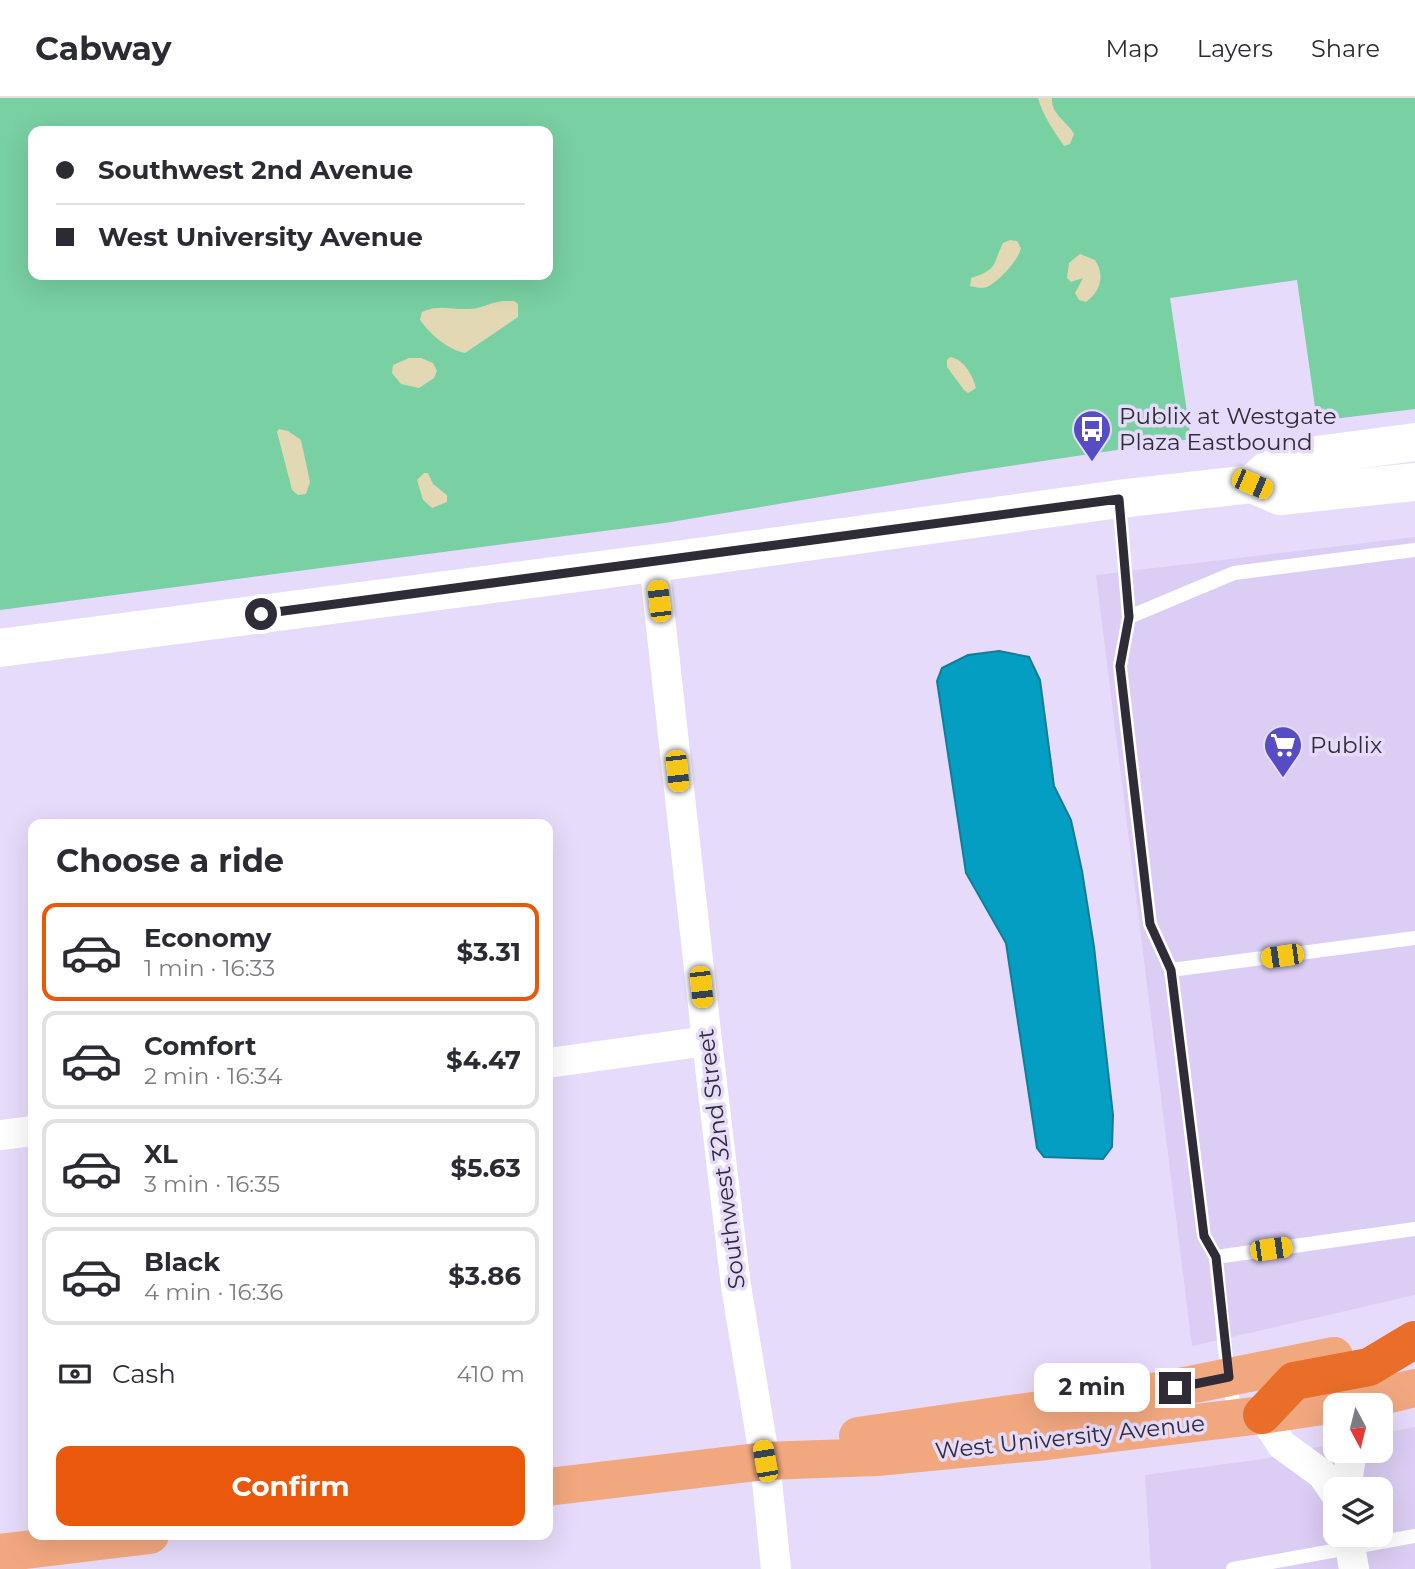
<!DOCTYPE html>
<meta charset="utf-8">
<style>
body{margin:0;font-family:Montserrat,sans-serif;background:#f7f7f7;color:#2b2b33;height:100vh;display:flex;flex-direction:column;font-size:26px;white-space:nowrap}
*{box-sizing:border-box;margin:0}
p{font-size:23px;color:#7c7c81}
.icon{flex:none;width:38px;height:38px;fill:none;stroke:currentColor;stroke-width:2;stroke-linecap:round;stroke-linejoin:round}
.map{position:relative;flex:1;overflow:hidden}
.details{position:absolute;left:28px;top:721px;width:525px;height:721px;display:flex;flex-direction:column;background:#fff;border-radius:14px;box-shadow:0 7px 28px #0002}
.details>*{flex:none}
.hud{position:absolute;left:28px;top:28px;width:525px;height:154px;border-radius:14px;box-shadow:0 7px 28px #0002;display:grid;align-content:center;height:154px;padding:0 28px;background:#fff}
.needle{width:46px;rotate:173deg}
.fabs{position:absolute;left:1323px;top:1295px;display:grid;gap:14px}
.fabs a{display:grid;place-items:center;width:70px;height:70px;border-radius:14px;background:#fff;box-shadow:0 7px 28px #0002;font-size:35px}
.end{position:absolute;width:32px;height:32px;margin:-16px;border:9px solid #2f2b37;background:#fff;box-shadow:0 0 0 4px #fff}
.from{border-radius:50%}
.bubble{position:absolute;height:49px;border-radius:14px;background:#fff;box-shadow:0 7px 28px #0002;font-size:23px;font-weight:700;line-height:49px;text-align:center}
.car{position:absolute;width:21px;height:42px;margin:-21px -10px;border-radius:9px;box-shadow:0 0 5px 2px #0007;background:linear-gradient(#f5c518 24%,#345 0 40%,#f5c518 0 76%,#345 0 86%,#f5c518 0)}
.hud b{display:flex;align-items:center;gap:24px;height:66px;font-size:26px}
.hud b+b{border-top:2px solid #e1e1e2}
.hud i{width:18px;height:18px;background:#2b2b33}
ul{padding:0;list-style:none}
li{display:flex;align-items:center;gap:21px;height:98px;margin:0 14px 10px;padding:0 14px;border:4px solid #e1e1e2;border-radius:14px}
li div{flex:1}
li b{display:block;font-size:26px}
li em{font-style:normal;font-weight:700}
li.active{border-color:#ea580c}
li>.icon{width:63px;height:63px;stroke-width:1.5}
h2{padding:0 28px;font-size:32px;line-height:84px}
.pay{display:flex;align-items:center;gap:18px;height:77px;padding:0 28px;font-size:26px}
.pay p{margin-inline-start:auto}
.cta{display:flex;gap:14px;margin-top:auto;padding:14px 28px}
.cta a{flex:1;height:80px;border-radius:14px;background:#ea580c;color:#fff;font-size:28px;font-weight:700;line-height:80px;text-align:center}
header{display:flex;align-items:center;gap:42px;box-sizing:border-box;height:98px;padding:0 35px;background:#fff;border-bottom:2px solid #e1e1e2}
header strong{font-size:33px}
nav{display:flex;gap:38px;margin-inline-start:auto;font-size:24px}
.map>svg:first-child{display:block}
.built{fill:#dbcdf3;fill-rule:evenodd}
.green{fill:#79d0a2;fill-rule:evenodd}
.sand{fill:#e2d8b3}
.water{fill:#059ec3;stroke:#127c99;stroke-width:2}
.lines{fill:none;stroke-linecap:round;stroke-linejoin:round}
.lane{stroke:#fff;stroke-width:14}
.street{stroke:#fff;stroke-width:30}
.secondary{stroke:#fff;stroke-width:38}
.primary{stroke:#f2a87f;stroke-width:38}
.highway{stroke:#e96e29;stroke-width:38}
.route{stroke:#2f2b37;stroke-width:9}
.labels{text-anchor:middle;stroke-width:7;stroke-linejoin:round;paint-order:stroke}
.poi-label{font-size:23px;fill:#2f2b37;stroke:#e6dbfa;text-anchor:start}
.street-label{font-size:23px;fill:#2f2b37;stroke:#e6dbfa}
</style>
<header>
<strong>Cabway</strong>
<nav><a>Map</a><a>Layers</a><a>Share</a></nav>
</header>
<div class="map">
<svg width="1415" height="1471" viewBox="0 0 1415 1471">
<rect width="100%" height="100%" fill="#e6dbfa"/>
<path class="built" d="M1415,439V1197L1192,1248L1096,477Z
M1415,1329V1471H1151L1145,1377L1263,1361L1335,1345V1353H1381V1336ZM1335,1391H1381V1437H1335Z"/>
<path class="green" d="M0,0H1415V311L1317,323L1297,182L1170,200L1191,341L963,375L665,425L0,512ZM33,33H548V177H33Z"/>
<path class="sand" d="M1038,0H1052C1051,17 1067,23 1074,36L1070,46L1064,48C1054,33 1043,18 1038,0Z
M1010,142L1017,143L1021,150C1019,162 998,184 987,189C981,191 975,189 970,188L971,180C999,171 992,167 1003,145Z
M1080,156L1095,162C1105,177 1101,193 1086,204L1079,202L1075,195L1083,180L1071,184L1067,180L1069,165Z
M503,203H514L518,206V219L465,255C448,252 430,236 420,222L422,214C439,206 451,212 469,211C480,211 491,204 503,203Z
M950,259C964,261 973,278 976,290L968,295L964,292L947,269V262Z
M409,260H421L433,265L437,273L434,280L419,290L401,286L392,275L393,267Z
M279,331L288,333L301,342L310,384L306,396L298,397L292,392L290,384L277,334Z
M424,375H428L433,386L447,397V404L432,410L423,402L417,382Z"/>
<path class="water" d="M999,553L1029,559L1040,582L1054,688L1071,722L1082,773L1094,849L1113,1017L1112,1049L1103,1061L1044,1059L1037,1050L1006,845L966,775L937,583L942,570L968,557Z"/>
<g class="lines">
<path class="lane" d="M1119,401L1129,519L1120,568L1150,826L1171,872
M1129,519L1234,475L1415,452
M1216,1159L1415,1131
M1235,1318L1225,1252L1216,1159L1204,1138L1171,872L1415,840
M1233,1471L1415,1438"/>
<path class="street" d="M654,465L707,943L736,1188L765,1363L776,1471
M548,965L707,943
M0,1037L33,1033
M1262,1317L1282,1347L1322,1376L1335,1395
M1346,1391L1352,1353
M1348,1437L1354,1471"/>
<path class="secondary" d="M1252,386L1279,362L1415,344
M0,550L654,465L1119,401L1252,386L1280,398L1415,384"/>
<path class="primary" d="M858,1338L1074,1307L1175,1290L1334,1258
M548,1389L765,1363L877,1359L1047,1343L1262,1317L1369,1301L1415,1290
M0,1455L150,1437"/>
<path class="highway" d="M1262,1317L1294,1283L1369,1269L1414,1242"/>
</g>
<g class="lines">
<path class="route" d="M261,516L1119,401L1129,519L1120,568L1147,801L1150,826L1171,872L1204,1138L1216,1159L1229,1279L1175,1290"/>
</g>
<defs>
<symbol id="bus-pin" viewBox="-11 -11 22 30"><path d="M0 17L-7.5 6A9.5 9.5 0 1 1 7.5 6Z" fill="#564cc4" stroke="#e6dbfa"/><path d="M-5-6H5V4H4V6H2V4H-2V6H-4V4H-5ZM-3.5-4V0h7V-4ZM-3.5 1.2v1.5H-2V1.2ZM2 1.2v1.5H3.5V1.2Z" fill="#fff"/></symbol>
<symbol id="supermarket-pin" viewBox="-11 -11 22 30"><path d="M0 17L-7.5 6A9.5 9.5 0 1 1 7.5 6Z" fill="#564cc4" stroke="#e6dbfa"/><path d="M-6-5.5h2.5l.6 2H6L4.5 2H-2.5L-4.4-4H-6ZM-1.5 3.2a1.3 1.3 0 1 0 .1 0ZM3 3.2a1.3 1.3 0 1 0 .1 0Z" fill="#fff"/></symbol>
</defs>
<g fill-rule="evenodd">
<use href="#bus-pin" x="1070" y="309" width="44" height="60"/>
<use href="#supermarket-pin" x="1261" y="625" width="44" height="60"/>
</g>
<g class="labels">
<g class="poi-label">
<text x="1119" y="326">Publix at Westgate<tspan x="1119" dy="26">Plaza Eastbound</tspan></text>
<text x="1310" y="655">Publix</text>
</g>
<g class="street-label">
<text transform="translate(721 1061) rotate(-97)" y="8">Southwest 32nd Street</text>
<text transform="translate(1070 1339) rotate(-6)" y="8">West University Avenue</text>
</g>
</g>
</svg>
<div class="fabs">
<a><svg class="needle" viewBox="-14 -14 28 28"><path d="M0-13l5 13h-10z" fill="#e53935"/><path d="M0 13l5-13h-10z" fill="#7c7c81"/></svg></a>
<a><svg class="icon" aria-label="layers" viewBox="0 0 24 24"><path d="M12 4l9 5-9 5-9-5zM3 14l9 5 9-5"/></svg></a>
</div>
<i class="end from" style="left:261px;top:516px"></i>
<i class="end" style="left:1175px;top:1290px"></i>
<div class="bubble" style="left:1034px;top:1265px;width:116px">2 min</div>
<i class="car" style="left:1252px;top:386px;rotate:113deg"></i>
<i class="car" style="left:659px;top:503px;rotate:353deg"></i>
<i class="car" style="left:677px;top:673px;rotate:174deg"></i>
<i class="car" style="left:1282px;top:858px;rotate:262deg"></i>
<i class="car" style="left:701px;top:889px;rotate:174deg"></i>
<i class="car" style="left:1271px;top:1151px;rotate:82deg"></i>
<i class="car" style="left:765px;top:1363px;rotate:350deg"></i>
<div class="hud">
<b><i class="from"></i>Southwest 2nd Avenue</b>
<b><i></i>West University Avenue</b>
</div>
<section class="details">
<h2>Choose a ride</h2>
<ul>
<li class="active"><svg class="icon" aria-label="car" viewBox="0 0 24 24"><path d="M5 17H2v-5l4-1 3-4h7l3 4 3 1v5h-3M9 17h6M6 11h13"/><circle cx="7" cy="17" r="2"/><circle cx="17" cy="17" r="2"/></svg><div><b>Economy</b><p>1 min · 16:33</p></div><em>$3.31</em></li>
<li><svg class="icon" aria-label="car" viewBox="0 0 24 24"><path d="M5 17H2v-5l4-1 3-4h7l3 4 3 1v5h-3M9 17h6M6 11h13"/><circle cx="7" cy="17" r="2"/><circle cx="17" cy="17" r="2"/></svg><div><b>Comfort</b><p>2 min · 16:34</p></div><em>$4.47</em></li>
<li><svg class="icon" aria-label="car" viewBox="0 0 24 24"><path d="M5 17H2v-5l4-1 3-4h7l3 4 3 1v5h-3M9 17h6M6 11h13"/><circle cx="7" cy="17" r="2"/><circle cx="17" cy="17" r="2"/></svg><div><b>XL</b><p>3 min · 16:35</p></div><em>$5.63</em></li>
<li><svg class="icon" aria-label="car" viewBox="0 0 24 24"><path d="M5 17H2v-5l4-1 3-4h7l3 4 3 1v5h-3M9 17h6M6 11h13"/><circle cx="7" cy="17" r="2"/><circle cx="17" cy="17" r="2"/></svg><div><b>Black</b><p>4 min · 16:36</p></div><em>$3.86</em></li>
</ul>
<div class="pay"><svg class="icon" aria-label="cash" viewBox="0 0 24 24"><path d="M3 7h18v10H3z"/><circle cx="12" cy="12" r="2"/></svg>Cash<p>410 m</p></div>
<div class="cta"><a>Confirm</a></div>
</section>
</div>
